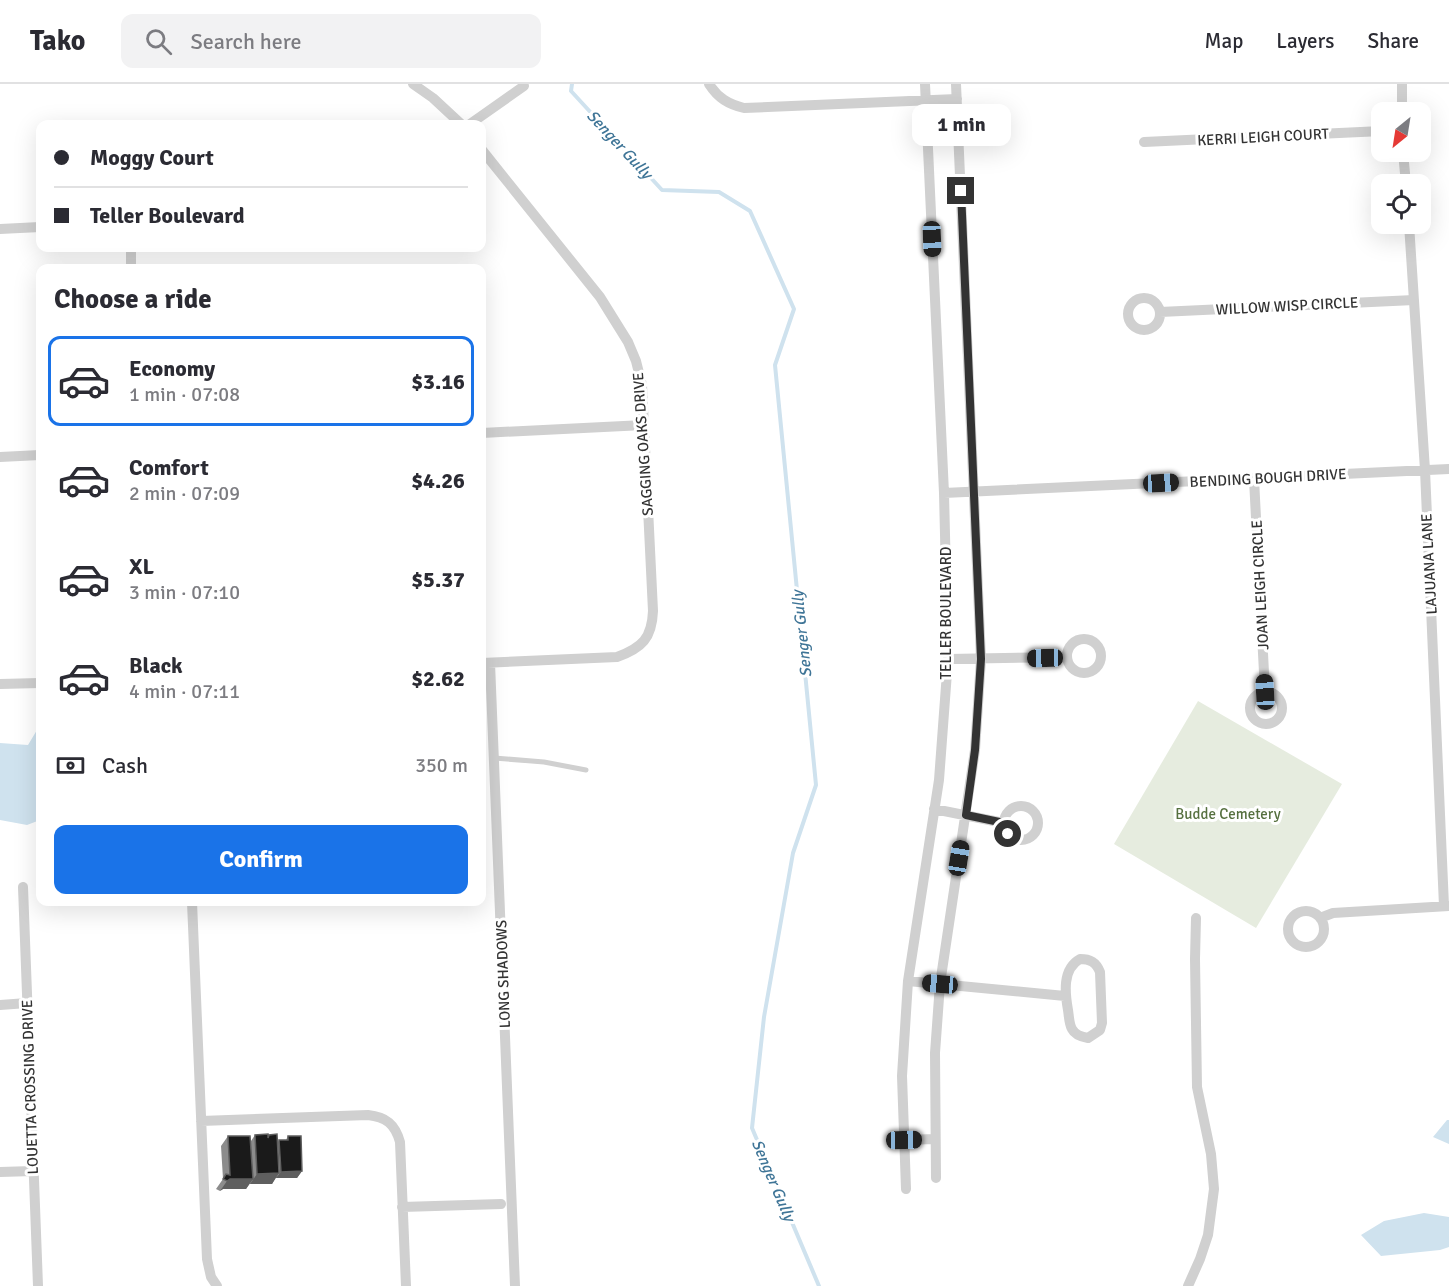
<!DOCTYPE html>
<meta charset="utf-8">
<style>
body{margin:0;font-family:Signika,sans-serif;background:#f2f2f3;color:#2b2b33;height:100vh;display:flex;flex-direction:column;font-size:22px;white-space:nowrap}
*{box-sizing:border-box;margin:0}
p{font-size:20px;color:#7c7c81}
.icon{flex:none;width:33px;height:33px;fill:none;stroke:currentColor;stroke-width:2;stroke-linecap:round;stroke-linejoin:round}
.map{position:relative;flex:1;overflow:hidden}
.panel{position:absolute;left:36px;top:180px;width:450px;height:642px;display:flex;flex-direction:column;background:#fff;border-radius:12px;box-shadow:0 6px 24px #0002}
.panel>*{flex:none}
.hud{position:absolute;left:36px;top:36px;width:450px;height:132px;border-radius:12px;box-shadow:0 6px 24px #0002;display:grid;align-content:center;height:132px;padding:0 18px;background:#fff}
.needle{width:39px;rotate:210deg}
.tools{position:absolute;left:1371px;top:18px;display:grid;gap:12px}
.tools a{display:grid;place-items:center;width:60px;height:60px;border-radius:12px;background:#fff;box-shadow:0 6px 24px #0002;font-size:30px}
.end{position:absolute;width:27px;height:27px;margin:-14px;border:8px solid #333;background:#fff;box-shadow:0 0 0 3px #fff}
.from{border-radius:50%}
.bubble{position:absolute;height:42px;border-radius:12px;background:#fff;box-shadow:0 6px 24px #0002;font-size:20px;font-weight:700;line-height:42px;text-align:center}
.car{position:absolute;width:18px;height:36px;margin:-18px -9px;border-radius:8px;box-shadow:0 0 4px 2px #0007;background:linear-gradient(#222 24%,#8ab4d8 0 40%,#222 0 76%,#8ab4d8 0 86%,#222 0)}
.hud b{display:flex;align-items:center;gap:21px;height:57px;font-size:22px}
.hud b+b{border-top:2px solid #e1e1e2}
.hud i{width:15px;height:15px;background:#2b2b33}
ul{padding:0;list-style:none}
li{display:flex;align-items:center;gap:18px;height:90px;margin:0 12px 9px;padding:0 6px;border:3px solid transparent;border-radius:12px}
li div{flex:1}
li b{display:block;font-size:22px}
li em{font-style:normal;font-weight:700}
li.selected{border-color:#1a73e8}
li>.icon{width:54px;height:54px;stroke-width:1.5}
h2{padding:0 18px;font-size:27px;line-height:72px}
.pay{display:flex;align-items:center;gap:15px;height:66px;padding:0 18px;font-size:22px}
.pay p{margin-inline-start:auto}
.primary-button{display:flex;gap:12px;margin-top:auto;padding:12px 18px}
.primary-button a{flex:1;height:69px;border-radius:12px;background:#1a73e8;color:#fff;font-size:24px;font-weight:700;line-height:69px;text-align:center}
header{display:flex;align-items:center;gap:36px;box-sizing:border-box;height:84px;padding:0 30px;background:#fff;border-bottom:2px solid #e1e1e2}
header strong{font-size:28px}
nav{display:flex;gap:33px;margin-inline-start:auto;font-size:21px}
.search{width:420px;height:54px;background:#f2f2f3;display:flex;align-items:center;gap:15px;box-sizing:border-box;padding:0 21px;border-radius:12px;color:#7c7c81;font-size:22px}
.map>svg:first-child{display:block}
.green{fill:#e6ecdf}
.water{fill:#cfe2ee}
.lines{fill:none;stroke-linecap:round;stroke-linejoin:round}
.stream{stroke:#cfe2ee;stroke-width:4}
.lane{stroke:#d0d0d0;stroke-width:5}
.street{stroke:#d0d0d0;stroke-width:10}
.wall{fill:#8c8c8c}
.shaded-wall{fill:#5f5f5f}
.building{fill:#1a1a1a;stroke:#5f5f5f;stroke-width:1.5}
.route{stroke:#333;stroke-width:8}
.labels{text-anchor:middle;stroke-width:6;stroke-linejoin:round;paint-order:stroke}
.street-label{font-size:15px;fill:#333;stroke:#fff}
.park-label{font-size:15px;fill:#56703f;stroke:#fff}
.water-label{font-size:16px;font-style:italic;fill:#3f7597;stroke:#fff}
</style>
<header>
<strong>Tako</strong>
<div class="search"><svg class="icon" aria-label="search" viewBox="0 0 24 24"><circle cx="10" cy="10" r="6"/><path d="M15 15l6 6"/></svg>Search here</div>
<nav><a>Map</a><a>Layers</a><a>Share</a></nav>
</header>
<div class="map">
<svg width="1449" height="1202" viewBox="0 0 1449 1202">
<rect width="100%" height="100%" fill="#fff"/>
<path class="green" d="M1198,617L1342,700L1256,844L1114,760Z"/>
<path class="water" d="M40,641V736L27,741L0,736V659L28,661Z
M1447,1036H1449V1060L1433,1053Z
M1424,1129L1449,1133V1163L1440,1166L1381,1172L1361,1151L1384,1137Z"/>
<g class="lines">
<path class="stream" d="M572,0L571,7L662,106L719,108L750,127L794,225L775,281L816,701L793,769L764,933L752,1044L819,1202"/>
<path class="lane" d="M494,674L544,678L586,686"/>
<path class="street" d="M413,0L433,14L461,40
M709,0C718,14 728,20 744,24L957,15
M1402,28V0
M470,40L524,2
M1144,58L1382,47
M482,66L600,213L628,258L636,277L642,301L653,527C652,554 642,564 617,573L482,579
M1403,68L1406,100
M1409,140L1425,386L1444,822
M0,145L40,143
M131,164V184
M1128 230a16 16 0 1 1 32 0a16 16 0 1 1-32 0Z
M1160,228L1414,216
M482,349L644,341
M0,373L40,371
M1254,395L1265,608
M944,409L1449,385
M1067 572a17 17 0 1 1 34 0a17 17 0 1 1-34 0Z
M948,575L1067,573
M490,579L515,1202
M0,600L40,599
M1250 624a16 16 0 1 1 32 0a16 16 0 1 1-32 0Z
M1004 739a17 17 0 1 1 34 0a17 17 0 1 1-34 0Z
M934,725L1004,739
M23,803L38,1202
M192,818L207,1175L211,1193L217,1202
M1288 845a18 18 0 1 1 36 0a18 18 0 1 1-36 0Z
M1320,834L1333,829L1449,822
M1080,875C1090,875 1096,878 1100,888L1102,939L1100,946L1088,954C1082,953 1075,951 1072,945C1069,940 1069,932 1068,926C1065,909 1062,885 1080,875Z
M908,897L1065,912
M0,921L27,919
M201,1037L368,1031C386,1033 395,1040 400,1058L406,1202
M904,1056L935,1055
M0,1088L33,1087
M936,1094L935,969L940,900L975,666L981,575L956,0
M906,1105L902,992L908,897L939,696L948,575L944,409L925,0
M402,1123L501,1120
M1188,1202L1200,1175L1208,1151L1214,1105L1211,1070L1197,1003L1195,875L1196,834"/>
</g>
<path class="wall" d="M255,1051L268,1052L278,1058L279,1056H286L288,1052L302,1087L297,1094H276V1093L272,1100H250V1099L246,1105H223L220,1107L216,1105L223,1095L221,1062L228,1052L251,1057Z"/>
<path class="shaded-wall" d="M302,1087L297,1094H276L281,1088Z
M279,1089L272,1100H250L257,1090Z
M230,1095H253L246,1105H223L220,1107L227,1097Z"/>
<path class="building" d="M268,1050V1054L269,1051L277,1050L279,1089L257,1090L255,1051Z
M228,1052H250L253,1095H230L227,1097L223,1095L226,1090L230,1091Z
M288,1052H301L302,1087L281,1088L279,1056H288Z"/>
<g class="lines">
<path class="route" d="M961,107L981,575L975,666L966,731L1004,739L1008,750"/>
</g>
<g class="labels">
<g class="street-label">
<text transform="translate(1263 53) rotate(-3)" y="5">KERRI LEIGH COURT</text>
<text transform="translate(1287 222) rotate(-3)" y="5">WILLOW WISP CIRCLE</text>
<text transform="translate(643 360) rotate(-94)" y="5">SAGGING OAKS DRIVE</text>
<text transform="translate(1268 394) rotate(-3)" y="5">BENDING BOUGH DRIVE</text>
<text transform="translate(1429 480) rotate(-93)" y="5">LAJUANA LANE</text>
<text transform="translate(1260 501) rotate(-93)" y="5">JOAN LEIGH CIRCLE</text>
<text transform="translate(946 529) rotate(-90)" y="5">TELLER BOULEVARD</text>
<text transform="translate(503 890) rotate(-92)" y="5">LONG SHADOWS</text>
<text transform="translate(30 1003) rotate(-92)" y="5">LOUETTA CROSSING DRIVE</text>
</g>
<g class="park-label">
<text x="1228" y="735">Budde Cemetery</text>
</g>
<g class="water-label">
<text transform="translate(620 60) rotate(47)" y="6">Senger Gully</text>
<text transform="translate(801 550) rotate(-96)" y="6">Senger Gully</text>
<text transform="translate(774 1096) rotate(67)" y="6">Senger Gully</text>
</g>
</g>
</svg>
<div class="tools">
<a><svg class="needle" viewBox="-14 -14 28 28"><path d="M0-13l5 13h-10z" fill="#e53935"/><path d="M0 13l5-13h-10z" fill="#7c7c81"/></svg></a>
<a><svg class="icon" aria-label="locate" viewBox="0 0 24 24"><circle cx="12" cy="12" r="6"/><path d="M12 2v4M12 18v4M2 12h4M18 12h4"/></svg></a>
</div>
<i class="end from" style="left:1008px;top:750px"></i>
<i class="end" style="left:961px;top:107px"></i>
<div class="bubble" style="left:912px;top:20px;width:99px">1 min</div>
<i class="car" style="left:932px;top:155px;rotate:178deg"></i>
<i class="car" style="left:1161px;top:399px;rotate:87deg"></i>
<i class="car" style="left:1045px;top:574px;rotate:269deg"></i>
<i class="car" style="left:1265px;top:608px;rotate:357deg"></i>
<i class="car" style="left:959px;top:774px;rotate:9deg"></i>
<i class="car" style="left:940px;top:900px;rotate:275deg"></i>
<i class="car" style="left:904px;top:1056px;rotate:89deg"></i>
<div class="hud">
<b><i class="from"></i>Moggy Court</b>
<b><i></i>Teller Boulevard</b>
</div>
<section class="panel">
<h2>Choose a ride</h2>
<ul>
<li class="selected"><svg class="icon" aria-label="car" viewBox="0 0 24 24"><path d="M5 17H2v-5l4-1 3-4h7l3 4 3 1v5h-3M9 17h6M6 11h13"/><circle cx="7" cy="17" r="2"/><circle cx="17" cy="17" r="2"/></svg><div><b>Economy</b><p>1 min · 07:08</p></div><em>$3.16</em></li>
<li><svg class="icon" aria-label="car" viewBox="0 0 24 24"><path d="M5 17H2v-5l4-1 3-4h7l3 4 3 1v5h-3M9 17h6M6 11h13"/><circle cx="7" cy="17" r="2"/><circle cx="17" cy="17" r="2"/></svg><div><b>Comfort</b><p>2 min · 07:09</p></div><em>$4.26</em></li>
<li><svg class="icon" aria-label="car" viewBox="0 0 24 24"><path d="M5 17H2v-5l4-1 3-4h7l3 4 3 1v5h-3M9 17h6M6 11h13"/><circle cx="7" cy="17" r="2"/><circle cx="17" cy="17" r="2"/></svg><div><b>XL</b><p>3 min · 07:10</p></div><em>$5.37</em></li>
<li><svg class="icon" aria-label="car" viewBox="0 0 24 24"><path d="M5 17H2v-5l4-1 3-4h7l3 4 3 1v5h-3M9 17h6M6 11h13"/><circle cx="7" cy="17" r="2"/><circle cx="17" cy="17" r="2"/></svg><div><b>Black</b><p>4 min · 07:11</p></div><em>$2.62</em></li>
</ul>
<div class="pay"><svg class="icon" aria-label="cash" viewBox="0 0 24 24"><path d="M3 7h18v10H3z"/><circle cx="12" cy="12" r="2"/></svg>Cash<p>350 m</p></div>
<div class="primary-button"><a>Confirm</a></div>
</section>
</div>
